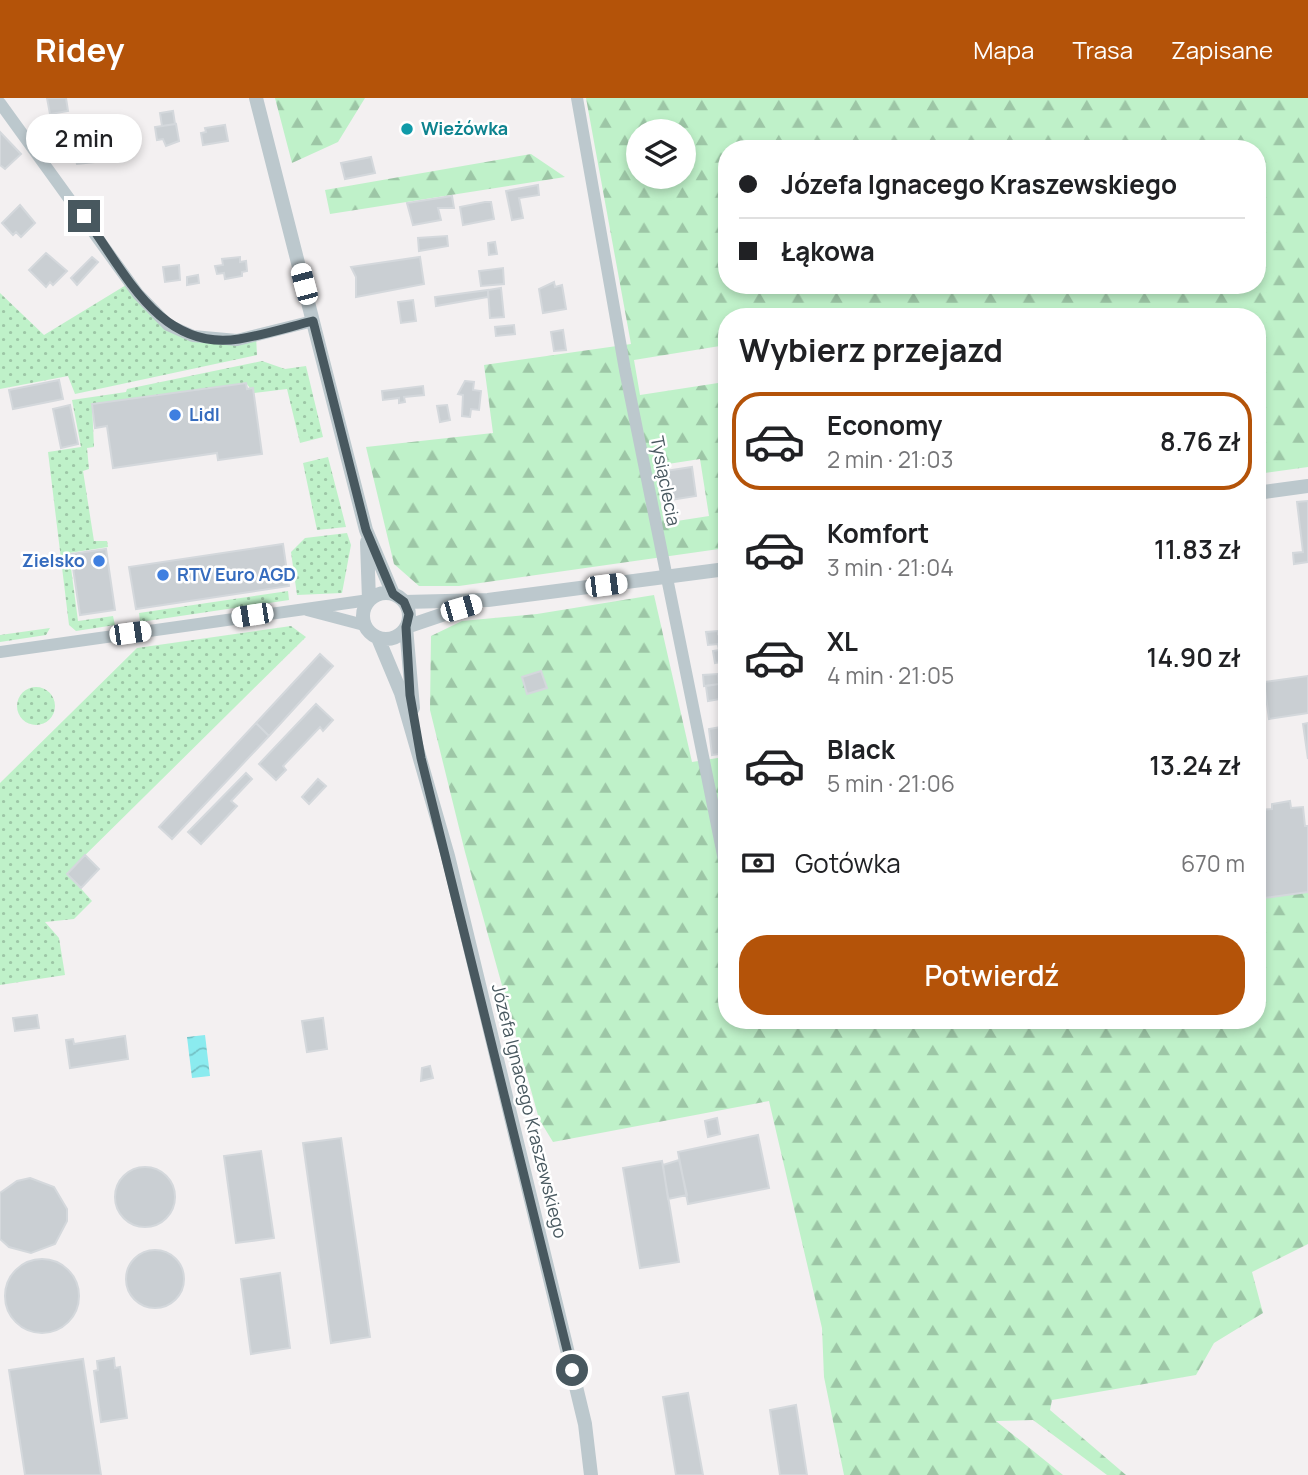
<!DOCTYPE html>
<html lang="pl">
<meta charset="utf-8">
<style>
body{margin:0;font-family:Manrope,sans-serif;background:#f2f2f2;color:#202124;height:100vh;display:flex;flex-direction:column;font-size:26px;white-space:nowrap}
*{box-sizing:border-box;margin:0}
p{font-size:23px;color:#757577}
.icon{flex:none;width:38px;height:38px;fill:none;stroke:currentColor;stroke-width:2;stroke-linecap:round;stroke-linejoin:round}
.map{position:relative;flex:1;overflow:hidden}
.panel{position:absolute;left:718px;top:210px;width:548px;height:721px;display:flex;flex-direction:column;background:#fff;border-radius:28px;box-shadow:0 4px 10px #0003}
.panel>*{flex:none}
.top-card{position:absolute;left:718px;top:42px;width:548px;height:154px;border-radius:28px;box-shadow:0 4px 10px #0003;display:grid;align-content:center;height:154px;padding:0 21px;background:#fff}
.buttons{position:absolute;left:626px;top:21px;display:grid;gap:14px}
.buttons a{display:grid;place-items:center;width:70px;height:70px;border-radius:50%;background:#fff;box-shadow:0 4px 10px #0003;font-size:35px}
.end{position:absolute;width:32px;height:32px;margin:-16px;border:9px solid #48585f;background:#fff;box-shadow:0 0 0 4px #fff}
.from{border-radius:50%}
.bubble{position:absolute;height:49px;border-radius:24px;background:#fff;box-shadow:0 4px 10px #0003;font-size:23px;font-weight:600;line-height:49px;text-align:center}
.car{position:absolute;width:21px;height:42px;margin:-21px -10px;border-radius:9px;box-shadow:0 0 5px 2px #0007;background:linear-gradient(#fff 24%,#345 0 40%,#fff 0 76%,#345 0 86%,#fff 0)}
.top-card b{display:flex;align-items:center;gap:24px;height:66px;font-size:26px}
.top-card b+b{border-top:2px solid #e0e0e0}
.top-card i{width:18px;height:18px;background:#202124}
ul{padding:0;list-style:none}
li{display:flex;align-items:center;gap:21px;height:98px;margin:0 14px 10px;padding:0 7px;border:4px solid transparent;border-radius:28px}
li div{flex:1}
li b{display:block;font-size:26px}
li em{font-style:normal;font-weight:600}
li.selected{border-color:#b45309}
li>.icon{width:63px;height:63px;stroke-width:1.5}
h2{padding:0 21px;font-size:32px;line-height:84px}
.pay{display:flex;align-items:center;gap:18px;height:77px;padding:0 21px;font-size:26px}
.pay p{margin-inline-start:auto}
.cta{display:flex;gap:14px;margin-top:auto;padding:14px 21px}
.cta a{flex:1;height:80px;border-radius:28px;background:#b45309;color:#fff;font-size:28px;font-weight:600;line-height:80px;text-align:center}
header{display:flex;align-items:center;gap:42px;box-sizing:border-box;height:98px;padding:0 35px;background:#b45309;color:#fff}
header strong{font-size:33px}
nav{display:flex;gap:38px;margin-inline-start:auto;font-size:24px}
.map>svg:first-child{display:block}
.grass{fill:url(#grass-dots)}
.forest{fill:url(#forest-firs);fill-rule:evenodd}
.water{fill:url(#water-waves)}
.building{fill:#cacfd3;stroke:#d4d8dc;stroke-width:2}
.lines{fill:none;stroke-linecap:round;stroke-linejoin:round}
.minor{stroke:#bcc8cd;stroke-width:12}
.tertiary{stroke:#bcc8cd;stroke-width:14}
.route{stroke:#48585f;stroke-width:9}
.culture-dot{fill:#0f9aa8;stroke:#fff;stroke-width:2.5}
.shop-dot{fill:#3f7fe0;stroke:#fff;stroke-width:2.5}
.labels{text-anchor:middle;stroke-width:5;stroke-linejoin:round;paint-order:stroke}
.culture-label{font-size:18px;font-weight:bold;fill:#0d838f;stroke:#fff;text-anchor:start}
.shop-label{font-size:18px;font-weight:bold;fill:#366cbe;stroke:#fff;text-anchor:start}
.street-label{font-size:18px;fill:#48585f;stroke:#fff}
</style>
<header>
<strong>Ridey</strong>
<nav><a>Mapa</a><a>Trasa</a><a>Zapisane</a></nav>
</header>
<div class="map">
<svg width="1308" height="1377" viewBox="0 0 1308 1377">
<defs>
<pattern id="grass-dots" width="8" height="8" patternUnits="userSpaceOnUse" patternTransform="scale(1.75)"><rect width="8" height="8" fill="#bff1c9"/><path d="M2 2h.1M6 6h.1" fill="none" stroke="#9dc6a6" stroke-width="1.8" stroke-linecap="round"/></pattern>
<pattern id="forest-firs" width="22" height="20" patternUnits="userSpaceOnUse" patternTransform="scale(1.75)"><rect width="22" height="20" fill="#bff1c9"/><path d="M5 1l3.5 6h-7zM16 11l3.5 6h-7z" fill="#9dc6a6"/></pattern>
<pattern id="water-waves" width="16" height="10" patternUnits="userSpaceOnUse" patternTransform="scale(1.75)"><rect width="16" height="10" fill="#8bebef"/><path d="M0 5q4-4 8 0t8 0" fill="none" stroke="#74c1c5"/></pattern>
</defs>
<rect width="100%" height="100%" fill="#f3f0f1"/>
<path class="grass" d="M131,184L149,210L193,238H256L257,257L75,296L68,278L0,291V195L44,237Z
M262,263L285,271L306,268L323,339L300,345L287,291L254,295L246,285L92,306L94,349L87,350L89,371L83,373L94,443H107L108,449L69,455L78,523L113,518L115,527L76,533L69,527L48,354L81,349L72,302L126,294L127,291Z
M328,359L346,429L317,432L303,365Z
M347,435L351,447L342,495L297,497L291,454L305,440Z
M288,493L289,502L140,524L139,515Z
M291,528L306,539L67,775L92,803L74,821L45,824L59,840L65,877L0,887V685L137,550Z
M50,530L46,537L0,544V537Z
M17 608a19 19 0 1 1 38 0a19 19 0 1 1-38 0Z"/>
<path class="forest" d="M275,0H365L338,44L292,65Z
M586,0H1308V369L1257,376L1256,219H726V247L634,262L640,297L718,285L721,306H726V450L459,488H419L394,466L366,349L493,335L484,267L631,246ZM639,33H684V79H639ZM726,51H1256V187H726ZM700,361L709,418L664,425L655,368Z
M531,56L565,79L330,116L325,92Z
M654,497L692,664L724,659L726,671V922H1256L1257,801L1308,793V1146L1252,1174L1263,1215L1214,1245L1196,1277L1052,1302L1050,1312L1126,1377H1107L1033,1322L996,1323L1063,1377H844L824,1279L822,1230L769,1003L553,1044L539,1021L465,754L430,612L431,538L462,523L537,516Z"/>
<path class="water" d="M205,937L210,978L192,980L187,939Z"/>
<path class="building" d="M47,0H66L68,13L50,16Z
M173,13L175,26L162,28L160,15Z
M95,24L97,41L66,45L64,28Z
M176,26L179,43L166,48L163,41L157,42L155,29Z
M225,27L228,43L203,47L201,35L206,34L205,30Z
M0,34L21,56L5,71L0,67Z
M97,41L100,51L93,52L94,64L77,66L76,62L70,63L66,45Z
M371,59L375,75L345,81L341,65Z
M538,87L539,97L519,100L523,120L512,122L506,93Z
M452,98L454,110H438L441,122L413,127L407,105Z
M485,104H491L494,121L463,127L460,109Z
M20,107L35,125L21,139L16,134L13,137L2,125Z
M447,138L448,148L419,153L418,140Z
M495,144L497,156L489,157L488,145Z
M46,155L67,173L53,187L50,184L46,189L29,172Z
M92,159L98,164L77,187L71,180Z
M240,159V164L246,163L247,173L242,174V178L225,181L224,175L217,176L215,168L223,167L222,161Z
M420,159L424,186L356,199V179L351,169Z
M179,167L180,182L165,184L163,169Z
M503,170L504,186L481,188L479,173Z
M198,177L199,185L187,187V179Z
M554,184L555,189L562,187L566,211L543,215L539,191Z
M501,190L504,219L490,220L488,192Z
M488,192V199L436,208L435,199Z
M413,202L416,223L401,225L398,204Z
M514,227L515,236L496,238L495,229Z
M563,232L566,252L554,253L551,234Z
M59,282L63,301L13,311L9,292Z
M465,283L474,284L473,292L481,293L479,312L471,311L470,319L462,318L463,297L458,296Z
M246,285L247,291L253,290L262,356L218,362L217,355L113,370L107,328L95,330L92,306Z
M423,288L424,297L404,299L405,304L399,305V300L383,302L382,293Z
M70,307L78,346L61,350L53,311Z
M447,307L450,322L440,324L437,308Z
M692,369L696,398L670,402L665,373Z
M1308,403V464L1294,466L1293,455L1303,454L1297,404Z
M283,446L289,488L136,511L129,469Z
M106,451L115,512L80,517L71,456Z
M718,533V536L726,535V563L715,565L713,553L719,552L718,546L708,547L706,534Z
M320,556L333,568L269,638L256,625Z
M541,573L547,590L527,596L522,579Z
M718,576L719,586L704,588L703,577Z
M1308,578V615L1269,621L1264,584Z
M719,586H726V600L708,603L706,588Z
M316,606L333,622L323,633L320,629L283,668L286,672L276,682L259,666Z
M256,625L269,638L172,741L159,729Z
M1308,625V661L1303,626Z
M721,629L722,638L726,637V655L712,657L709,631Z
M246,675L252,681L231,703L237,708L201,746L188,734Z
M318,681L326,688L309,706L302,699Z
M1290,703L1291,710L1303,709L1305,728H1308V794L1264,800L1263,794L1256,795V730L1263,729L1260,712L1272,711V706Z
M85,757L99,771L81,790L67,776Z
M37,917L39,930L15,933L13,920Z
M323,920L327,951L307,954L302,923Z
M125,938L128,961L70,970L66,942L73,941L74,946Z
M430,968L433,980L421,983L422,970Z
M717,1020L720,1036L708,1039L705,1023Z
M758,1037L769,1090L688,1106L678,1054Z
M341,1040L370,1239L331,1245L303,1045Z
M261,1053L274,1140L236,1145L224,1058Z
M679,1062L687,1097L668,1101L663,1067Z
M662,1063L679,1164L640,1170L623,1070Z
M115 1099a30 30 0 1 1 60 0a30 30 0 1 1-60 0Z
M30,1080L54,1089L67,1111V1123L55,1146L31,1155L9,1149L0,1141V1095L17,1083Z
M126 1181a29 29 0 1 1 58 0a29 29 0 1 1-58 0Z
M5 1198a37 37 0 1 1 74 0a37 37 0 1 1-74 0Z
M280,1175L290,1250L251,1256L241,1181Z
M114,1260L115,1270L120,1269L127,1320L101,1324L94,1273L98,1272L97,1263Z
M83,1261L101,1377H25L9,1272Z
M688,1295L703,1377H676L663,1299Z
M796,1307L807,1377H780L770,1312Z"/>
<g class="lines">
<path class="minor" d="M577,0L625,272L726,772
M0,5L138,196L168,227L193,238L237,242L313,223
M307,512L364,527
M0,554L369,502"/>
<path class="tertiary" d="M256,0L366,432L393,496
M1256,395L1308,388
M367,444L369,502
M363 518a23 23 0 1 1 46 0a23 23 0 1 1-46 0Z
M404,504L488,502L726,471
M406,529L413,610
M406,529L468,508
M378,540L401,595L448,758L585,1326L591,1377"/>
</g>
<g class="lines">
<path class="route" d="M84,118C124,172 159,254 239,241C264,237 289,229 313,223L366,432L393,496L404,504L409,516L406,529L410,597L421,660L572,1272"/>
</g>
<circle class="culture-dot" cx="407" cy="31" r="7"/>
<g class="shop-dot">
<circle cx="175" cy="317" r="7"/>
<circle cx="99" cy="463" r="7"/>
<circle cx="163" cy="477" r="7"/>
</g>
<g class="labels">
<g class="culture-label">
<text x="421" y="37">Wieżówka</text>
</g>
<g class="shop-label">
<text x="189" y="323">Lidl</text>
<text x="85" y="469" text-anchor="end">Zielsko</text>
<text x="177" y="483">RTV Euro AGD</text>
</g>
<g class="street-label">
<text transform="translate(665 383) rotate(79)" y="6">Tysiąclecia</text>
<text transform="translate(529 1013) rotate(76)" y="6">Józefa Ignacego Kraszewskiego</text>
</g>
</g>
</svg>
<div class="buttons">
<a><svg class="icon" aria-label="layers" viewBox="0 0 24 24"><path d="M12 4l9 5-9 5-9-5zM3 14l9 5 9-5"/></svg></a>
</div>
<i class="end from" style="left:572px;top:1272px"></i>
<i class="end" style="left:84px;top:118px"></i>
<div class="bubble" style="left:26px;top:16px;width:116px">2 min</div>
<i class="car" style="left:304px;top:186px;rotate:345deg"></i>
<i class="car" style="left:606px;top:487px;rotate:83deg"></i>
<i class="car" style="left:461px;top:510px;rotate:74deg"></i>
<i class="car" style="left:252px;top:517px;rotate:261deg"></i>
<i class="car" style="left:130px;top:535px;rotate:82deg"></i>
<div class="top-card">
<b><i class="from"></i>Józefa Ignacego Kraszewskiego</b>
<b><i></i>Łąkowa</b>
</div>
<section class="panel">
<h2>Wybierz przejazd</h2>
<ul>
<li class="selected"><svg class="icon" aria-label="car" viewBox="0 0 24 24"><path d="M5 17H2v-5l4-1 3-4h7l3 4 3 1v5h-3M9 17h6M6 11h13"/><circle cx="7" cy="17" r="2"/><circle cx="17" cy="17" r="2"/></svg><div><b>Economy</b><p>2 min · 21:03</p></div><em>8.76 zł</em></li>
<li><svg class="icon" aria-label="car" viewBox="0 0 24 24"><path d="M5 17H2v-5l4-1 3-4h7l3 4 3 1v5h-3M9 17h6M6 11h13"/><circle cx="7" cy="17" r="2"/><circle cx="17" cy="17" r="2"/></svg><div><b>Komfort</b><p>3 min · 21:04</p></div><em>11.83 zł</em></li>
<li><svg class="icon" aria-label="car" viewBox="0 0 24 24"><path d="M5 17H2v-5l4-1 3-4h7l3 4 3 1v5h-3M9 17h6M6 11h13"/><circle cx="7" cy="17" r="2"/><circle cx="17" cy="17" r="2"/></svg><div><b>XL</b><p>4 min · 21:05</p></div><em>14.90 zł</em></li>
<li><svg class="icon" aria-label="car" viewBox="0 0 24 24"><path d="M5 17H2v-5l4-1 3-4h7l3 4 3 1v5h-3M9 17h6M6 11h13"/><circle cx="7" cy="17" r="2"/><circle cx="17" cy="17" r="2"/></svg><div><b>Black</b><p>5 min · 21:06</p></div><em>13.24 zł</em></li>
</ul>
<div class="pay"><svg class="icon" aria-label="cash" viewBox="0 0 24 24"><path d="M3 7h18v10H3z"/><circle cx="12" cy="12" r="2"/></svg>Gotówka<p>670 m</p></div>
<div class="cta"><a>Potwierdź</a></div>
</section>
</div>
